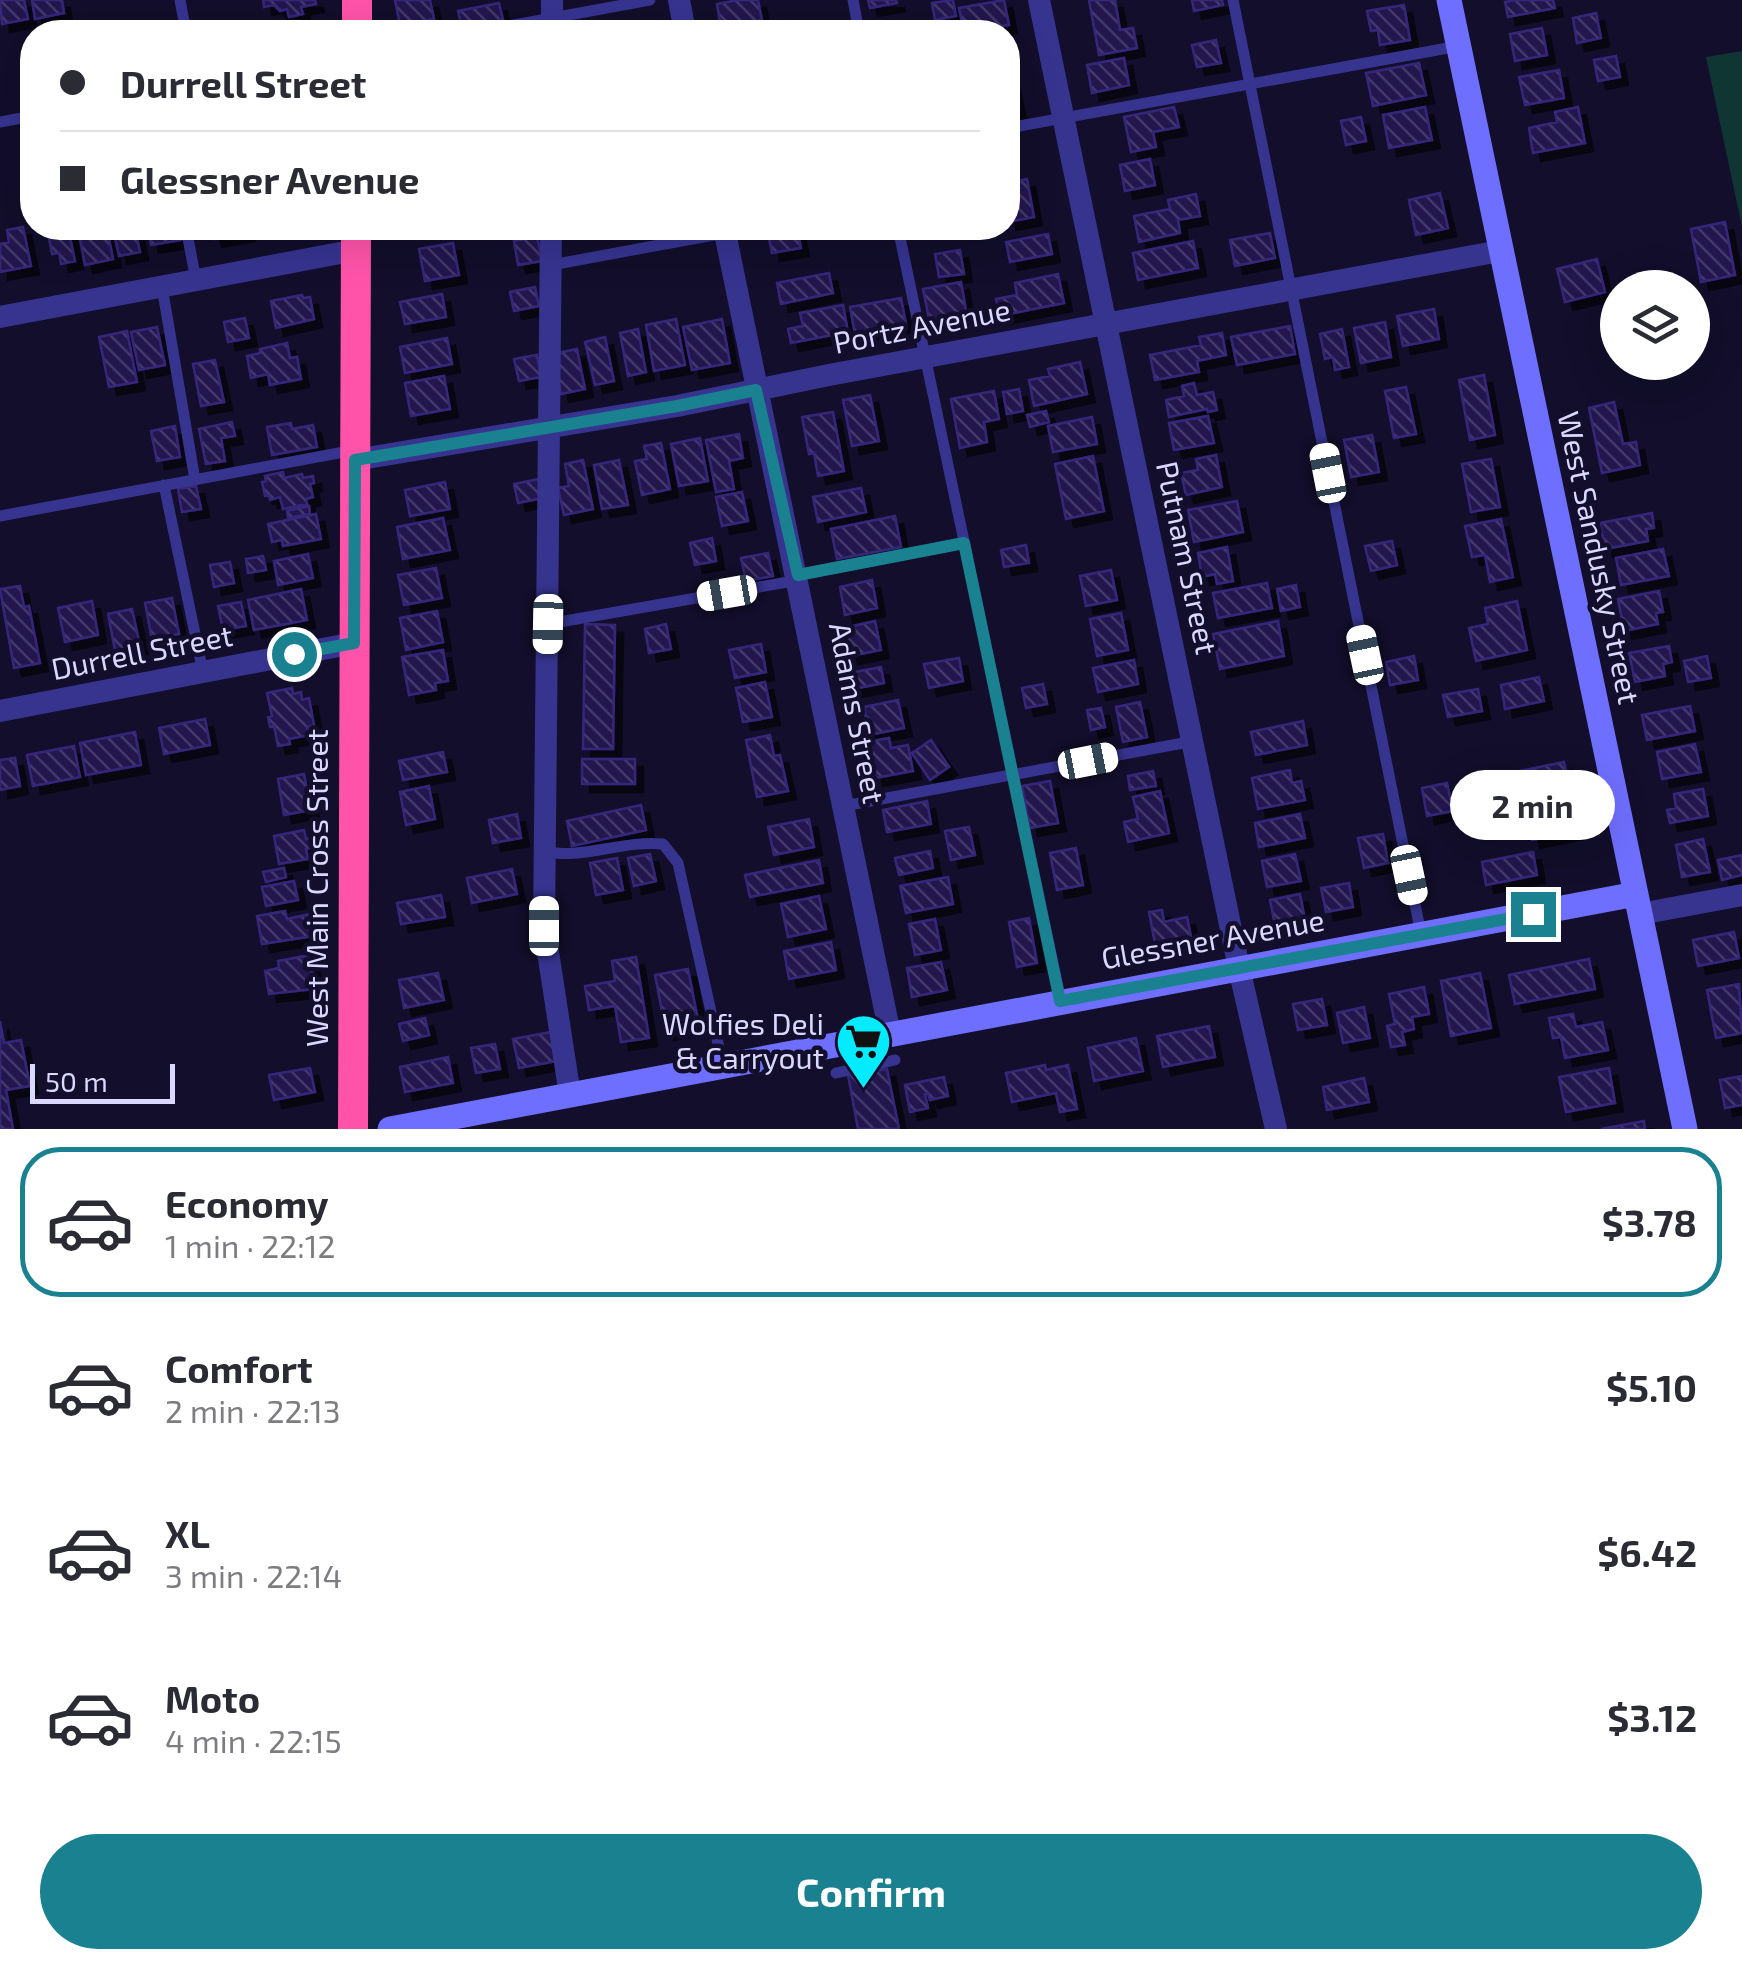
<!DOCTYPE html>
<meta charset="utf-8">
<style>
body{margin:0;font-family:"Exo 2",sans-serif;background:#f7f7f7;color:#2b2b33;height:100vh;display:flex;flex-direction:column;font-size:38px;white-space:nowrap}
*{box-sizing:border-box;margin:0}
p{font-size:32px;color:#7c7c81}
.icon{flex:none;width:55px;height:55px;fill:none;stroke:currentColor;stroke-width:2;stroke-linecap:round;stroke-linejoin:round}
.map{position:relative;height:1129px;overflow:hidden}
.drawer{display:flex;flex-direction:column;background:#fff;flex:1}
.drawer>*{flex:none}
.banner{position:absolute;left:20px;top:20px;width:1000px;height:220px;border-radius:40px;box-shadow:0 10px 40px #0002;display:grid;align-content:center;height:220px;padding:0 40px;background:#fff}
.fabs{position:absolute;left:1600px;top:270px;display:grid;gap:20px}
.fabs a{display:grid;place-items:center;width:110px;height:110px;border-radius:50%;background:#fff;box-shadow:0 10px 40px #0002;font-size:50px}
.scale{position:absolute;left:30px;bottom:25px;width:145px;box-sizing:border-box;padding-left:10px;border:5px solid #dbd8ff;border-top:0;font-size:28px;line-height:35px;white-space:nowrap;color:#dbd8ff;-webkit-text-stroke:8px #120e2b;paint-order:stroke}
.end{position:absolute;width:45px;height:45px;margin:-22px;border:12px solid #19818f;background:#fff;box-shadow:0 0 0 5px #fff}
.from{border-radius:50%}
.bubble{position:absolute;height:70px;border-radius:35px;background:#fff;box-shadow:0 10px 40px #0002;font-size:32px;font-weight:700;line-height:70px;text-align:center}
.car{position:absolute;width:30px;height:60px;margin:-30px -15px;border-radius:12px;box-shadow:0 0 8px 2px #0007;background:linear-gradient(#fff 24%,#345 0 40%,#fff 0 76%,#345 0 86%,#fff 0)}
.banner b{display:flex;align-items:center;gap:35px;height:95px;font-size:38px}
.banner b+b{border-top:2px solid #e1e1e2}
.banner i{width:25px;height:25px;background:#2b2b33}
ul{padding:18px 0 0;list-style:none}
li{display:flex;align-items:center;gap:30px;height:150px;margin:0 20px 15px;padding:0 20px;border:5px solid transparent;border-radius:40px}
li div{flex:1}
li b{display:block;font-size:38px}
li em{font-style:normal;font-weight:700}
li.on{border-color:#19818f}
li>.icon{width:90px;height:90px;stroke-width:1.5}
.primary-button{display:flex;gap:20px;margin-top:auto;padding:20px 40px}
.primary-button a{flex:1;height:115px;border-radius:60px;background:#19818f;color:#fff;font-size:40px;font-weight:700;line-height:115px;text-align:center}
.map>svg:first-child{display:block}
.green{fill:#103633}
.building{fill:url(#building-back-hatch);stroke:#36287c;stroke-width:2.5;filter:url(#shadow)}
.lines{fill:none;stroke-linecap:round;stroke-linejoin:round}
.lane{stroke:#36348f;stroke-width:11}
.street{stroke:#36348f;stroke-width:22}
.secondary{stroke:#6f6fff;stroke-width:25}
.highway{stroke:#ff53a9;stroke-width:30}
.route{stroke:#19818f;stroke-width:12}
.labels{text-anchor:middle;stroke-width:9;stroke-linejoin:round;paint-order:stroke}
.street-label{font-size:30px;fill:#dbd8ff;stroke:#120e2b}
.poi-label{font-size:30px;fill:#dbd8ff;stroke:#120e2b;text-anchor:end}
</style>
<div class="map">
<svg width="1742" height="1129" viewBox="0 0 1742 1129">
<defs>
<pattern id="building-back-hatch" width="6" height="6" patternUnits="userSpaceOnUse" patternTransform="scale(2.5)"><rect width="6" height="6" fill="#22184e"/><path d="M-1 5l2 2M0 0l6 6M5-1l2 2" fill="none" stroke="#423969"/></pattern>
<filter id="shadow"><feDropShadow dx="8" dy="8" stdDeviation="0" flood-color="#0009"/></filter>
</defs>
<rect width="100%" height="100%" fill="#120e2b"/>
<path class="green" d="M1742,51V227L1706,57Z"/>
<path class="building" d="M0,0H24L28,19L2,24Z
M32,0H62L64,13L35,19Z
M263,0H315L316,4L301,7L303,14L289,17L287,9L280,11L274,5L264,7Z
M395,0H430L434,19L400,25Z
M738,0H758L762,20L721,28L717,4Z
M868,0H896L897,3L870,8Z
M953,0L956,16L935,20L932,3Z
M1004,0L1009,25L964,32L959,8Z
M1089,0H1115L1120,30L1133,28L1137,48L1099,55Z
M1192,0H1222L1223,5L1194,11Z
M1514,0H1553L1555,8L1508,17L1505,2Z
M499,3L503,20L462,27L458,11Z
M1404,5L1410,40L1380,45L1378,30L1371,31L1367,11Z
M1596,13L1601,38L1577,43L1573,18Z
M1542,28L1547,55L1515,61L1510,34Z
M1216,40L1221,63L1197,67L1192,45Z
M1616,56L1620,77L1598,81L1594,60Z
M1124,58L1129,85L1092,93L1087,65Z
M1419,63L1426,95L1373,106L1366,73Z
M1559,70L1564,98L1525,105L1519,77Z
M1008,82H1012L1018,111L1008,113Z
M1174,107L1179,127L1153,132L1156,147L1131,152L1124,117Z
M1425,107L1432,140L1389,148L1383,115Z
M1578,107L1585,143L1533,153L1529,128L1557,122L1555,112Z
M1361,117L1366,141L1346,145L1341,121Z
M1150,159L1155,185L1125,191L1120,165Z
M1027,179L1034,217L1008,222V183Z
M1440,193L1448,228L1416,235L1409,200Z
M1196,194L1200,216L1178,220L1180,233L1139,242L1134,216L1170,209L1168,200Z
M1725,222L1735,275L1701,282L1691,229Z
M23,227L31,266L0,272V244L9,242L7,230Z
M55,228H68L75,261L61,264L59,253L52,254L48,233L56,231Z
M78,228H107L113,259L85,265Z
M113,228H135L140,252L119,256Z
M148,228H179L181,240L151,245Z
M211,228H246L247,233L214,239Z
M767,228H797L801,248L772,253Z
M1270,233L1275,258L1235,266L1230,240Z
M1048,234L1052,254L1010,262L1006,242Z
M537,237L542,261L518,265L514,241Z
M1193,241L1198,268L1138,280L1133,253Z
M453,243L459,275L425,281L419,249Z
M960,250L964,274L939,277L935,254Z
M1597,259L1605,292L1565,302L1557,269Z
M829,273L833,293L781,304L777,283Z
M1058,274L1064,303L1000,316L996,299L1017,295L1015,283Z
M961,282L967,316L930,324L923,289Z
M535,287L539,306L514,311L510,292Z
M442,294L446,317L405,324L400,302Z
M302,295L303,298L310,297L314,319L276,328L271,301Z
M901,298L906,324L855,334L850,307Z
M843,305L848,332L791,343L788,329L803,326L800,313Z
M1434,309L1439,339L1403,346L1397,316Z
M245,318L249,338L228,342L224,322Z
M676,319L685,365L654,371L646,325Z
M722,319L730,363L692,370L683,327Z
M1385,322L1391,357L1361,363L1354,328Z
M1290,326L1295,354L1237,365L1231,337Z
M157,327L165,365L139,370L131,332Z
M638,329L646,372L628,376L620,333Z
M1342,329L1349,367L1335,370L1333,357L1325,359L1320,334Z
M127,331L137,382L109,387L99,337Z
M1222,333L1226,355L1197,361L1199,372L1155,380L1150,355L1201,345L1199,337Z
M605,337L614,381L595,385L585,342Z
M447,338L452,364L405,373L400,347Z
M287,343L290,358L297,357L301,379L270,385L268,374L251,378L247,356L260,353V349Z
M577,349L585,389L561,394L553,354Z
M537,355L541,377L519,381L514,359Z
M215,360L224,402L201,406L193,364Z
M1080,362L1087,394L1034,406L1029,380L1050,376L1048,369Z
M1484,375L1495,435L1470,440L1459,380Z
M444,376L450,409L411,416L405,383Z
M1194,383L1197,395L1213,392L1217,410L1208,412L1207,409L1169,417L1166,400L1184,396L1182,386Z
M1406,387L1416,434L1394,438L1385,391Z
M1019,389L1023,411L1007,414L1003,392Z
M994,391L999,419L984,422L987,442L960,448L951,399Z
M870,395L879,441L852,446L843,400Z
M1614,402L1623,444L1636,442L1640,465L1602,473L1589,408Z
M1046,411L1049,422L1030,427L1027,415Z
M833,412L844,471L818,476L814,453L809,454L802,417Z
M1208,416L1214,443L1174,450L1169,423Z
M1092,417L1097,444L1053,452L1048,426Z
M232,422L235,436L221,438L225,461L206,464L199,429Z
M291,423L292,429L313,425L317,447L272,455L267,427Z
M175,426L180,457L157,461L151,431Z
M739,434L743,458L729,461L734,489L716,492L706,440Z
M1372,435L1379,472L1351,477L1344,440Z
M700,438L708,481L679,486L671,444Z
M661,443L670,489L642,495L635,461L647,459L644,446Z
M1216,455L1222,487L1186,495L1181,473L1198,470L1196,459Z
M1093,456L1104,511L1066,519L1055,464Z
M1491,459L1500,507L1471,512L1462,464Z
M583,460L593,509L564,515L558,488L569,486L565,464Z
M619,460L628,505L602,509L594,465Z
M283,472L284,478L302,474L303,478L313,476L314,483L310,484L313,497L306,499L307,504L283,509L280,497L270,500L269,495L265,496L262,482L266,481L265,476Z
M539,479L543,498L518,503L514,484Z
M445,482L450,509L410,516L405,490Z
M196,486L201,509L182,512L178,489Z
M861,488L866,512L818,522L813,497Z
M742,492L748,521L722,526L716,497Z
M1237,501L1243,532L1194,542L1188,510Z
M309,506L310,514L288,518L287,511Z
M1652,513L1654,528L1646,529L1648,541L1605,549L1600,523Z
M316,514L321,539L283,546L282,540L272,542L268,524Z
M895,516L901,547L837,559L831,529Z
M443,518L450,550L403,559L397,527Z
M1501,519L1513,577L1490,582L1485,555L1472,557L1465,526Z
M712,538L716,561L695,565L690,543Z
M1392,541L1397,565L1371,571L1365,546Z
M1026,545L1029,563L1004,567L1001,550Z
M1227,547L1233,581L1217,584L1215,574L1202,577L1198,553Z
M1663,549L1669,576L1621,585L1616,558Z
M768,553L773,576L746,581L741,558Z
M308,554L313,578L278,585L274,561Z
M263,556L266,570L248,573L246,559Z
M230,562L234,583L214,587L210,565Z
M436,568L442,598L404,605L398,575Z
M1111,570L1117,600L1086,606L1080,576Z
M872,580L877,608L845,615L840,587Z
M1267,583L1272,608L1218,618L1213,593Z
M1296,585L1300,607L1281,611L1277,589Z
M20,586L24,607L29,606L40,663L14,668L0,589Z
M301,589L307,620L254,630L248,600Z
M1659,591L1663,612L1656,613L1658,624L1624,631L1618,599Z
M172,598L179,634L152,640L145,603Z
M92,601L98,635L65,642L58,608Z
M1517,601L1527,650L1476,661L1469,628L1488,624L1485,608Z
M241,602L246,626L223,630L218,606Z
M132,609L140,646L115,650L108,614Z
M437,611L443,642L406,650L400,618Z
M1121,613L1128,650L1097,656L1090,619Z
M875,621L881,650L850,656L844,628Z
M1278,621L1284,656L1220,669L1213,634Z
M585,624L615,625L613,749H583Z
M666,624L671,649L649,653L645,629Z
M761,644L766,672L735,678L729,650Z
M1669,646L1672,662L1663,664L1665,676L1635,682L1629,653Z
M443,650L448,681L435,683L436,690L409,695L402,657Z
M1414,656L1418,680L1390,685L1386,662Z
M1707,656L1711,678L1688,682L1684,661Z
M959,658L963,681L929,688L924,664Z
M1134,660L1138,684L1098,692L1093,668Z
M881,667L884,683L853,689L850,673Z
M1539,677L1544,701L1505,709L1501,685Z
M765,682L772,717L743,722L736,688Z
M1043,684L1047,704L1026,708L1022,688Z
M292,688L293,694L301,692L302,700L309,698L314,725L307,727L309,735L289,739L290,744L278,746L274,726L270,727L268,717L272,716L267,693Z
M1478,689L1482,711L1448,717L1443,695Z
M898,700L904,728L869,735L864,707Z
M1140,702L1147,737L1123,742L1116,707Z
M1690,706L1695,731L1647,740L1642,715Z
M1101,708L1105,727L1091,730L1087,710Z
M205,719L210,745L164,754L159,728Z
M1303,721L1307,745L1256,755L1251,732Z
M135,732L141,765L86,775L80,743Z
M770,735L774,756L780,755L788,791L757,797L746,740Z
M889,738L891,748L908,745L913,771L875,778L868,742Z
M931,740L949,767L930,780L912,753Z
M1695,744L1701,772L1662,779L1657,752Z
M74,746L80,777L33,786L27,755Z
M443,752L447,772L403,780L399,761Z
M15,758L20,786L0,790V760Z
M582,759H635V784H582Z
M1564,762L1570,791L1525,800L1520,771Z
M1290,770L1292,783L1301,781L1305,800L1258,809L1252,778Z
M1153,771L1156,786L1130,790L1128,776Z
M304,774L311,810L284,815L278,779Z
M1050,781L1058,823L1030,828L1022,786Z
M1447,783L1453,811L1427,816L1422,788Z
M429,786L435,819L406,825L400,792Z
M1703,789L1708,816L1670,823L1667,810L1676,808L1674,794Z
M1160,791L1169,833L1128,842L1124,822L1138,819L1133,797Z
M927,801L931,824L887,832L883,810Z
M1576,804L1582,830L1532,840L1526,814Z
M641,805L646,830L572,846L567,821Z
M517,814L521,838L493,843L489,820Z
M1300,814L1305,838L1259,847L1255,823Z
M809,819L814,847L774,855L768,827Z
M969,827L975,855L951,860L945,831Z
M304,830L306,839L312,838L314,847L306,849L308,859L279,864L274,836Z
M1383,834L1388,863L1364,868L1358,838Z
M1703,839L1710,872L1682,877L1676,845Z
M1076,848L1083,885L1057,890L1050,853Z
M930,851L933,868L899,875L895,858Z
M1533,852L1537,875L1486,885L1482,862Z
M650,854L656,881L634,886L628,858Z
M1295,854L1301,881L1267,887L1262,861Z
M1742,855V875L1722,880L1718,860Z
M617,858L623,890L596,895L590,863Z
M819,860L823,883L750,897L745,875Z
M284,868L286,877L266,882L263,872Z
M512,869L517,894L472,903L467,878Z
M948,877L953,904L906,913L900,886Z
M294,881L298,900L266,906L262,887Z
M1349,883L1353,907L1326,912L1321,888Z
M1300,894L1306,925L1276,930L1270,900Z
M441,895L445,917L401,924L397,903Z
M819,896L826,929L788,937L781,904Z
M1162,910L1164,922L1187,917L1192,942L1156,949L1149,912Z
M285,911L287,919L310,914L314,936L262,944L257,916Z
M1029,918L1037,963L1017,967L1009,922Z
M935,919L941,950L915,955L909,924Z
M1734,932L1739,958L1698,966L1693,940Z
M831,942L836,970L789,979L784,951Z
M310,955L316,989L269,994L265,971L279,968L278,961Z
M636,957L649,1038L621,1042L615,1006L589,1010L585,986L615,981L612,961Z
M1589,959L1595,989L1515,1004L1509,975Z
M941,962L947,990L912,997L907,968Z
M688,969L699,1025L666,1032L655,975Z
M438,973L444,1000L404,1008L399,980Z
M1480,973L1491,1028L1451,1036L1441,981Z
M1739,984L1742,1033L1716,1038L1707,990Z
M1424,987L1429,1014L1412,1017L1414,1029L1402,1032L1405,1045L1391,1047L1387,1026L1395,1024L1389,994Z
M1322,999L1327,1025L1298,1030L1293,1004Z
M1364,1007L1370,1038L1343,1043L1337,1013Z
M1573,1014L1576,1027L1602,1022L1608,1050L1565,1058L1561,1037L1553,1038L1549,1018Z
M425,1018L429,1035L403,1041L399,1024Z
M0,1021L4,1043L21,1040L30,1086L6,1090L13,1129H0Z
M1209,1026L1215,1057L1163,1067L1157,1036Z
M557,1031L562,1060L519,1068L513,1039Z
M1136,1038L1143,1071L1094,1081L1088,1048Z
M495,1044L500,1069L476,1073L471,1048Z
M448,1057L453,1083L405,1092L400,1067Z
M1045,1065L1046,1070L1068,1065L1077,1109L1060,1112L1056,1093L1012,1102L1006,1073Z
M310,1068L315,1092L274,1100L269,1075Z
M1609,1068L1615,1103L1566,1112L1559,1077Z
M887,1069L899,1129H858L848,1075Z
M1742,1076V1105L1725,1108L1720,1080Z
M944,1077L948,1096L930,1100L928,1093L925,1094L928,1108L910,1112L905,1085Z
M1364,1078L1369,1102L1327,1110L1323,1087Z
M1644,1121L1645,1129H1601Z"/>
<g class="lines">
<path class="lane" d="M180,0L186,32
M853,0L859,32
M1233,0L1421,934
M476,32L650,0
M0,122L32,116
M1008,128L1459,46
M186,228L196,280
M898,228L1061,1001
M551,265L725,233
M162,287L195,480
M164,485L203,672
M0,516L355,450
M798,575L964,543
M548,624L799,580
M844,806L1194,741
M545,852C585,859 623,840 663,844L678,863L723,1066
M836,1073L895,1060"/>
<path class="street" d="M679,0L685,32
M1039,0L1239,968L1276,1129
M552,32V0
M551,228L544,926L570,1095
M724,228L890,1034
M0,317L356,250
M355,460L677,406L829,375L1500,251
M0,711L354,643
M1640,914L1742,895"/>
<path class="secondary" d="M1449,0L1685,1129
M390,1129L1636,894"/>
<path class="highway" d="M357,32V0
M353,1129L356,228"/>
</g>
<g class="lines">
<path class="route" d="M294,654L354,643L355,460L677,406L756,390L798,575L964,543L1060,1001L1533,914"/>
</g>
<defs>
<symbol id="supermarket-pin" viewBox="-11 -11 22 30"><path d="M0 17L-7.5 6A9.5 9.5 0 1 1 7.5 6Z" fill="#04ebff" stroke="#120e2b"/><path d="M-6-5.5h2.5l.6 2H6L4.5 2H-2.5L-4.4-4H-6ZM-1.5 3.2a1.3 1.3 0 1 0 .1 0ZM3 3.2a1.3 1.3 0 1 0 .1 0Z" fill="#111"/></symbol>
</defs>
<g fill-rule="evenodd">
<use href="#supermarket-pin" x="832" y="1010" width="63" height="86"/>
</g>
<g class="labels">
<g class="street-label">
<text transform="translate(922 327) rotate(-11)" y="10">Portz Avenue</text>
<text transform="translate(1186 558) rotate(78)" y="10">Putnam Street</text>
<text transform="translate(1598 558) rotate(78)" y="10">West Sandusky Street</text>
<text transform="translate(142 653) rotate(-11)" y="10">Durrell Street</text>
<text transform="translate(856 713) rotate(79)" y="10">Adams Street</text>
<text transform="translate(318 888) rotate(-90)" y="10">West Main Cross Street</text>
<text transform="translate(1213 940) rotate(-10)" y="10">Glessner Avenue</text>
</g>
<g class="poi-label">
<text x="824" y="1035">Wolfies Deli<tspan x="824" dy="34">&amp; Carryout</tspan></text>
</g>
</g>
</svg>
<div class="fabs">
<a><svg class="icon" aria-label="layers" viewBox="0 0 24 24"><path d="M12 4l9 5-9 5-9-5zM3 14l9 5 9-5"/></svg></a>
</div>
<div class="scale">50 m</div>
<i class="end from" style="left:294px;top:654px"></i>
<i class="end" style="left:1533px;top:914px"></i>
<div class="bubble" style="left:1450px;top:770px;width:165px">2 min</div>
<i class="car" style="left:1328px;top:473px;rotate:349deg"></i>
<i class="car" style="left:727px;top:593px;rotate:260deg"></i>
<i class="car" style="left:548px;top:624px;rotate:181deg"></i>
<i class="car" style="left:1365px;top:655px;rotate:348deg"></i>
<i class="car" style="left:1088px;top:761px;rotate:79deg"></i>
<i class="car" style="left:1409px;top:875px;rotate:168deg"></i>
<i class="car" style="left:544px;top:926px;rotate:0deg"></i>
<div class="banner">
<b><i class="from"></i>Durrell Street</b>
<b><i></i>Glessner Avenue</b>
</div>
</div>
<section class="drawer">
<ul>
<li class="on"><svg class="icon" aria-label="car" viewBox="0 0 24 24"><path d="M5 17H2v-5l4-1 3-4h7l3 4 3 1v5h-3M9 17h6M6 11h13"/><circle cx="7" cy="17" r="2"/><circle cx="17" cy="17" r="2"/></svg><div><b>Economy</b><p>1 min · 22:12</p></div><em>$3.78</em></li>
<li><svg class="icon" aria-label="car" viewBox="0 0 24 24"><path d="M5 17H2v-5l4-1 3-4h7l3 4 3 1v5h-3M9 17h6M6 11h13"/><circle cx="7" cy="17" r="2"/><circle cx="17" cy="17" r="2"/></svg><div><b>Comfort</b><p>2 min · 22:13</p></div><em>$5.10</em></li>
<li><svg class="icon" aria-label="car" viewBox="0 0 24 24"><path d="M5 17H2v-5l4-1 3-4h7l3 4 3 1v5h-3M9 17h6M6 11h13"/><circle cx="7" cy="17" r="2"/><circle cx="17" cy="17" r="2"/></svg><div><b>XL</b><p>3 min · 22:14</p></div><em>$6.42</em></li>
<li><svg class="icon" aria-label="car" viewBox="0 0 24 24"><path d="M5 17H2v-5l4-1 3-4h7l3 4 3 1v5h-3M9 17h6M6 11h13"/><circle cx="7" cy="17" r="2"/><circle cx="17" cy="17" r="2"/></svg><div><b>Moto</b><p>4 min · 22:15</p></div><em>$3.12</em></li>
</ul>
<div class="primary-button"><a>Confirm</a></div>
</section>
